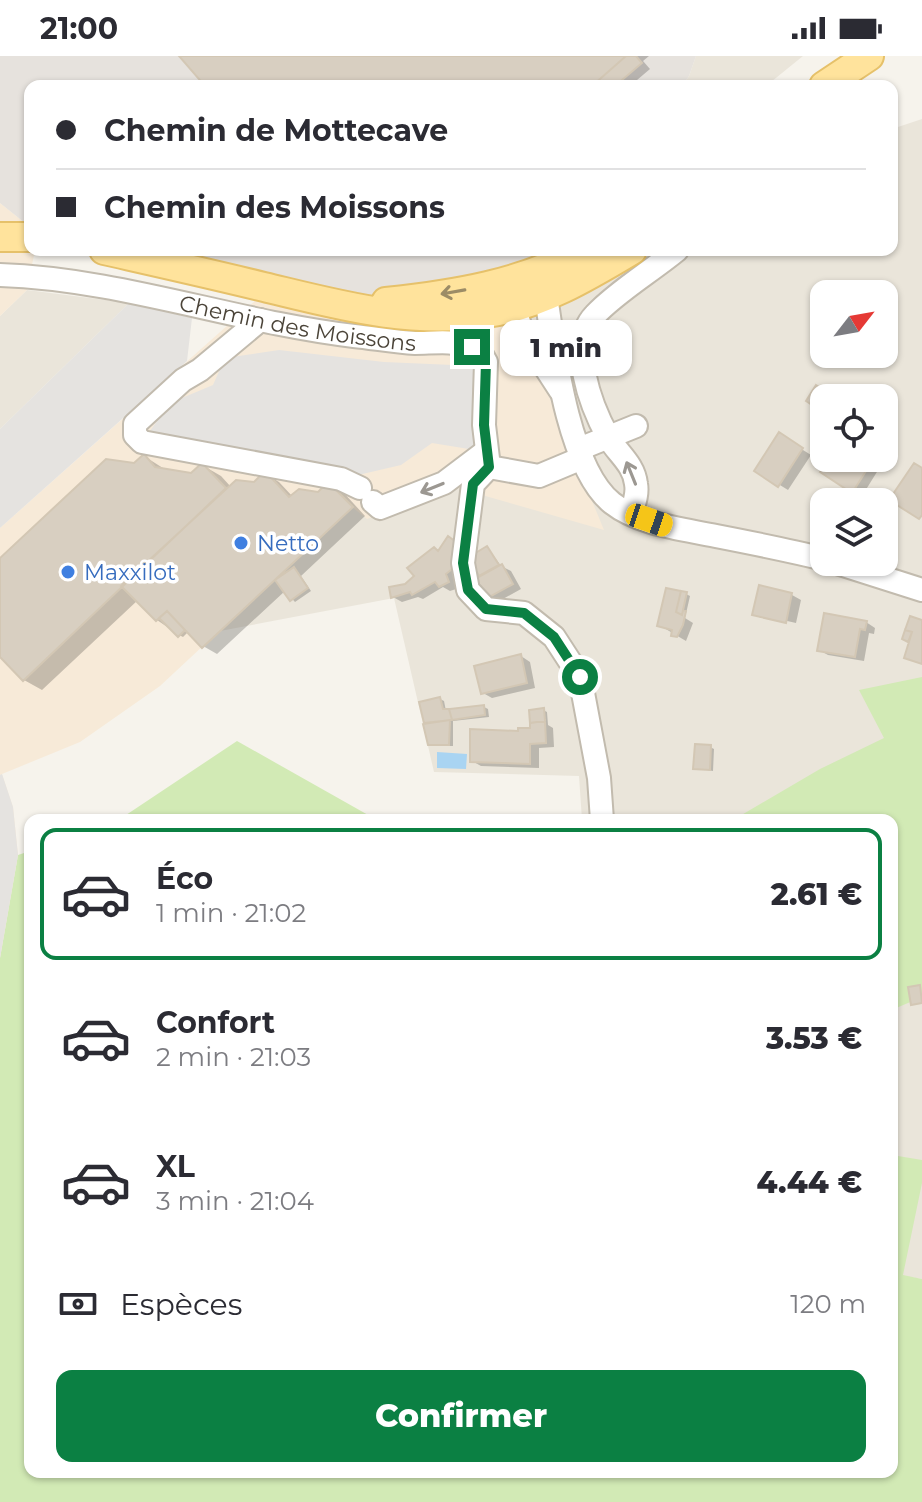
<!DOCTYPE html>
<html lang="fr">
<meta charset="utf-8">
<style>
body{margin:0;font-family:Montserrat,sans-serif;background:#f2f2f3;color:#2b2b33;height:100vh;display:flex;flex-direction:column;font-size:30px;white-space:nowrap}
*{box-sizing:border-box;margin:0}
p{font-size:26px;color:#7c7c81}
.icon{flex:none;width:44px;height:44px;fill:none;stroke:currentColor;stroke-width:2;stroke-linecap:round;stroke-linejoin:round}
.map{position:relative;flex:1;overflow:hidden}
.side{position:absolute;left:24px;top:758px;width:874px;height:664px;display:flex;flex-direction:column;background:#fff;border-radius:16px;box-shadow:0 2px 6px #0004}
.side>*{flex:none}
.hud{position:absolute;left:24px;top:24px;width:874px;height:176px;border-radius:16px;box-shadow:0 2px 6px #0004;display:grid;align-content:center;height:176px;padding:0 32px;background:#fff}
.needle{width:52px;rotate:59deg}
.fabs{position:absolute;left:810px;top:224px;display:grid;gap:16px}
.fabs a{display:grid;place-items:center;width:88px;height:88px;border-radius:16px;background:#fff;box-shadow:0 2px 6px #0004;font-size:40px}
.end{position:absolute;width:36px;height:36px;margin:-18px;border:10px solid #0b8043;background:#fff;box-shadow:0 0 0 4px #fff}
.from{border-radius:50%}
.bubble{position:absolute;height:56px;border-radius:16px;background:#fff;box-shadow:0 2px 6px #0004;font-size:26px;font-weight:800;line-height:56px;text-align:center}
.car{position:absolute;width:24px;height:48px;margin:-24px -12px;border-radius:10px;box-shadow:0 0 6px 2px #0007;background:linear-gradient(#f5c518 24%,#345 0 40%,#f5c518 0 76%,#345 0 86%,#f5c518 0)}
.hud b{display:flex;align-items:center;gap:28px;height:76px;font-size:30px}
.hud b+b{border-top:2px solid #e1e1e2}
.hud i{width:20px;height:20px;background:#2b2b33}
ul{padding:14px 0 0;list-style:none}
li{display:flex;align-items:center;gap:24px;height:132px;margin:0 16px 12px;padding:0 16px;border:4px solid transparent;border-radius:16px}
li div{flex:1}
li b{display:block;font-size:30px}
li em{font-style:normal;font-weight:800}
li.active{border-color:#0b8043}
li>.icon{width:72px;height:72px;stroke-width:1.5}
.pay{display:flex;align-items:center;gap:20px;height:88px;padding:0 32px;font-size:30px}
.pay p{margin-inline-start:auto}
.action{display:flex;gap:16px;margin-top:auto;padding:16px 32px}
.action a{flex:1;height:92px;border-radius:16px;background:#0b8043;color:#fff;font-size:32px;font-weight:800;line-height:92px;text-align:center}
.status{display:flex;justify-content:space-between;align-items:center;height:56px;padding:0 40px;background:#fff;direction:ltr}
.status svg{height:22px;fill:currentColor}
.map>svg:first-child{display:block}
.residential{fill:#eae5da;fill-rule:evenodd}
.commercial{fill:#f7ead8}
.industrial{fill:#e6e2dd}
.green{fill:#d2eab5}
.parking{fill:#e5e3e0}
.water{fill:#a9d4f2}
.shadow{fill:#0003}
.building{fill:#d8cfc1;stroke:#d3c7b4;stroke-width:2}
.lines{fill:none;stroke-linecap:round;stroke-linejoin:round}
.minor-casing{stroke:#c2bbae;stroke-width:26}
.major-casing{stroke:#e6c16a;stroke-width:32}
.minor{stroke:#fff;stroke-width:22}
.major{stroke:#ffe39c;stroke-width:28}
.oneway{stroke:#9c8c66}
.oneway2{stroke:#9c9892}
.route{stroke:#0b8043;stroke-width:10}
.shop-dot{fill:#3f7fe0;stroke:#fff;stroke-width:3}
.labels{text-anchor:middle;stroke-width:7;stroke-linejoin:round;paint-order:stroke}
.street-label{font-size:22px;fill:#4b4439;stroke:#fff}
.shop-label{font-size:22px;fill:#366cbe;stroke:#fff;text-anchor:start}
</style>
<div class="status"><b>21:00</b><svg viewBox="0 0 49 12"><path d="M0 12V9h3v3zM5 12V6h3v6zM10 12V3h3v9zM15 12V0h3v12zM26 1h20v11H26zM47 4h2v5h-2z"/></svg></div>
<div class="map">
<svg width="922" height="1446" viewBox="0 0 922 1446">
<rect width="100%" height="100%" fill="#f6f3ec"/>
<path class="residential" d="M696,0H803L766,30H682L689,20Z
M922,63V1223L903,1220L892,1252V764H582L579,720L434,716L394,542L220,575L508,241L560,194H892V73ZM824,238H884V298H824ZM824,342H884V402H824ZM824,446H884V506H824Z
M27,234L129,247L0,373V260Z"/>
<path class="commercial" d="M0,147L30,171V194H35L27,234L0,260Z
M266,235L508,241L604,474L454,431L367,463L352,451L160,630L80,686L2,718L13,751L18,799L0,902V472Z"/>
<path class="industrial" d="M0,0H696L689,20L682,30H30V171L0,147Z
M137,194H560L508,241L340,255Z"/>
<path class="green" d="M922,621V941L894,953L892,951V764H733L820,713L884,682L859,634Z
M237,685L377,764H112L126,759Z
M30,795V1416H892V1099L922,1104V1127L903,1219L922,1223V1446H0V902L18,799Z"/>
<path class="parking" d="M129,247L192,262L187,305L0,472V373Z
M279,294L384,306L476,310L475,394L432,387L401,409L341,423L142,386L170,347L213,329L225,302Z
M2,718L13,751L18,799L0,902V719Z"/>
<path class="water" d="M437,696L467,698L466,713L437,712Z"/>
<path class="shadow" d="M182,0H649L643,5L650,13L630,30H208Z
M779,379L811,399L788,434L757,415Z
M144,400L166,414L191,419L202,409L221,420L231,431L255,428L266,418L279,426L293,441L318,438L329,428L343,436L365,460L301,520L311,535L295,546L285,535L217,598L203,590L189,575L183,581L179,579L157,564L138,544L42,634L24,624L0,599V505Z
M832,402H867L880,411L862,440L853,435Z
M488,492L501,510L511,515L521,533L494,548L476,525L482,521L471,502Z
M434,494L461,518L454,524L458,529L456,533L450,535L443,531L423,543L418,541L402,546L393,541L416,521Z
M686,538L690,540L685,562L693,567L686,585L659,569Z
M792,539L801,544L796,567L761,559V562L754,558Z
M866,566L875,572L874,578L869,577L864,605L828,599L819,594Z
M521,600L530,606L535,632L492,642L483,637Z
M440,643L444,645L446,655L484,651L488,653L489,661L453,665V690H434L429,687L421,647Z
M543,654L547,656L548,669L553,672L554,691L539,692V712L481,710L472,705L520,677L533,674Z
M710,691L714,693L713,715L695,712Z"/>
<path class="building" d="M179,0H626L592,30H205Z
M626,0H636L642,7L615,30H592Z
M816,329L835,342H824V357L806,345Z
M779,376L803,392L778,431L754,415Z
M144,398L155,411L191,417L202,407L226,432L23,625L0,601V502L106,403L134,407Z
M829,402H869L873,404L852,437L820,416Z
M914,407L922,412V459L919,463L889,444Z
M265,415L289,441L299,433L318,436L328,426L353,451L202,592L167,555L156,565L121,530L236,424L254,426Z
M448,480L456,486L452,513L446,518L449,526L439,531L435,526L412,539L410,536L391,542L389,531L405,528L414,520L407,512L434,491L438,495Z
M487,490L499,509L479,520L469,501Z
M502,508L513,528L484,544L473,524Z
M294,511L308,532L290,545L275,524Z
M759,529L792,537L786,567L752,559Z
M666,532L681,535L676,556L682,559L683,554L686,555L683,569L677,581L671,580L672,574L657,570Z
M681,535L687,536L682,559L676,556Z
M167,555L185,574L178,581L159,562Z
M824,557L867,565L865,574L860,573L855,601L817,595Z
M910,560L922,564V608L904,602L912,576L905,574Z
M905,574L912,576L908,586L902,583Z
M521,598L527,627L481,638L474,610Z
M440,641L443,653H449L452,664L424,667L419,646Z
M484,649L485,659L452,664L449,653Z
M544,652L545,665L530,667L529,654Z
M450,664L449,689H428L423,668Z
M545,665L546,687L530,688V708L470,706V673L518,675V672H530V667Z
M695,688L711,689L710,714L693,713Z
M920,929L922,947L911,949L908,931Z"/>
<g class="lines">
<defs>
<g id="minor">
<path id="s1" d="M0,219C121,223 235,266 354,280C374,282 394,286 415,287C433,287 451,284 469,290C477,293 483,299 486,306L484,369L489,411"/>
<path d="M537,229L546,240C554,294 568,412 612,447C640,469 683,473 716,480C752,487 788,494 824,503"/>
<path d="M519,238L513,250L523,277L560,334"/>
<path d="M260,264L200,314L183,324L135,368V379L142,386L341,423L360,432"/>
<path d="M579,393L636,370"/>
<path d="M489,411L473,428L463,507L468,534L486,553L524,557L554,581L580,621L599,722L602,764"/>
<path d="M489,411L539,420L582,402"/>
<path d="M373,446L380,452L444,427L485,396"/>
<path d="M631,457C634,448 638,438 636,428C634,408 617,397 608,381C591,350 567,288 595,259C615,237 653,214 677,194"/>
<path d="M834,506L922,534"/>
</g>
<path id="major" d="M824,30L869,0
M0,181H30
M104,194C157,206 211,218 264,231C339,249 409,269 487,257C540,249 587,221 632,194
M386,246C453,239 523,228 583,194"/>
</defs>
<use href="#minor" class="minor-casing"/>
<use href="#major" class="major-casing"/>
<use href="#minor" class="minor"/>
<use href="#major" class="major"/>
</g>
<defs><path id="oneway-shaft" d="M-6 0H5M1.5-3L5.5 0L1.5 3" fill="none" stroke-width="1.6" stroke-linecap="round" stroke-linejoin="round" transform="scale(2)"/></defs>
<use class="oneway" href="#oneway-shaft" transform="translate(453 236) rotate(170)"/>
<g class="oneway2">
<use href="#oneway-shaft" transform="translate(631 417) rotate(-112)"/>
<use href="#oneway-shaft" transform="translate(432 432) rotate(158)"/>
</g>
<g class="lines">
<path class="route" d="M472,291L486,306L484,369L489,411L473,428L463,507L468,534L486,553L524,557L554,581L580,621"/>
</g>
<g class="shop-dot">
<circle cx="241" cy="487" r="8"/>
<circle cx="68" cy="516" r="8"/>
</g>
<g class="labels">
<g class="street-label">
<text dy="8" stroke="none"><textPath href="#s1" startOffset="302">Chemin des Moissons</textPath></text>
</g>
<g class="shop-label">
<text x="257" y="495">Netto</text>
<text x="84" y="524">Maxxilot</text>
</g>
</g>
</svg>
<div class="fabs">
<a><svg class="needle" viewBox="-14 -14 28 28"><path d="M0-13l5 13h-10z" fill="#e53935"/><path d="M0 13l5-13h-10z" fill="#7c7c81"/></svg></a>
<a><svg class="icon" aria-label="locate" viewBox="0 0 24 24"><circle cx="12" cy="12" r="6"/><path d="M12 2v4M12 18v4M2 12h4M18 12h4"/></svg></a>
<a><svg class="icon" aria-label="layers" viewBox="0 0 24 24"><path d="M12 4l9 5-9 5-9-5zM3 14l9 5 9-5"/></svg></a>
</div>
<i class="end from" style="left:580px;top:621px"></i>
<i class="end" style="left:472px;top:291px"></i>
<div class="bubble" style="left:500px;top:264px;width:132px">1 min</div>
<i class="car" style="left:649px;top:464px;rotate:109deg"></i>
<div class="hud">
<b><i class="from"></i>Chemin de Mottecave</b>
<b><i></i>Chemin des Moissons</b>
</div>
<section class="side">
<ul>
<li class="active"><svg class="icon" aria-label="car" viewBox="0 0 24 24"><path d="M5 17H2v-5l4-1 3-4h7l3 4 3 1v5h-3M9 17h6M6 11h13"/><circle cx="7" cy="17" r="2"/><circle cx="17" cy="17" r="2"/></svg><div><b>Éco</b><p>1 min · 21:02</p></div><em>2.61 €</em></li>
<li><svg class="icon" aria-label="car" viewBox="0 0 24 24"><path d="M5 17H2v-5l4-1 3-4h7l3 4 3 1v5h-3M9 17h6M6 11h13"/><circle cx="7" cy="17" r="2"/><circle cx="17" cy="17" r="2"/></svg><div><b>Confort</b><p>2 min · 21:03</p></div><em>3.53 €</em></li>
<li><svg class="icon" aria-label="car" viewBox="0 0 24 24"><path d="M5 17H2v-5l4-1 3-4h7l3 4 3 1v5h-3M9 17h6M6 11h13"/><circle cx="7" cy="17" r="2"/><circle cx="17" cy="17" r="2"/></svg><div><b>XL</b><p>3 min · 21:04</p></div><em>4.44 €</em></li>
</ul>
<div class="pay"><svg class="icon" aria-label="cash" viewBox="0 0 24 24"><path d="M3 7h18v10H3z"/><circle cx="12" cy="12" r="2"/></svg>Espèces<p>120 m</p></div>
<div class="action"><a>Confirmer</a></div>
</section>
</div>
